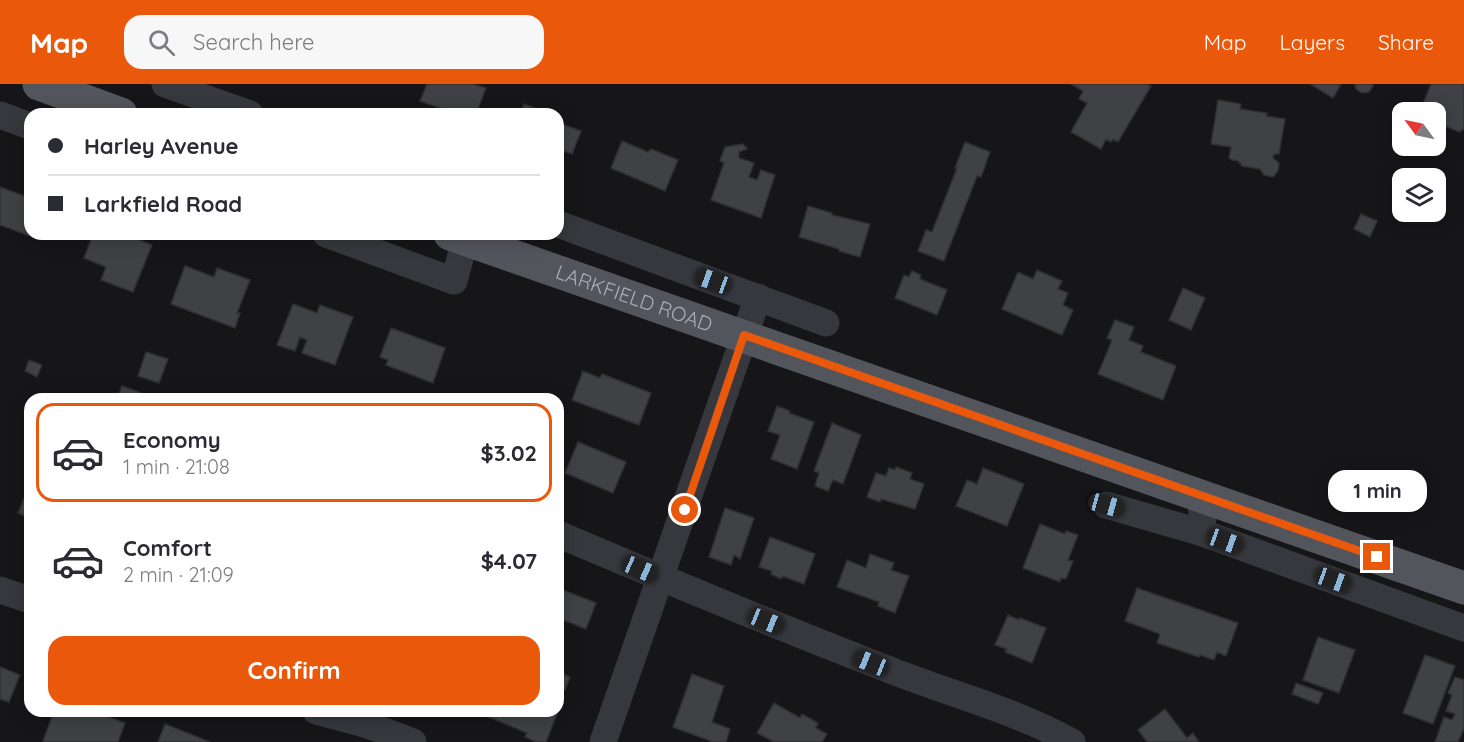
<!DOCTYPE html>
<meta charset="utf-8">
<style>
body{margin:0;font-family:Quicksand,sans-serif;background:#f7f7f7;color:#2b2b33;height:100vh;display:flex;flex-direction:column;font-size:22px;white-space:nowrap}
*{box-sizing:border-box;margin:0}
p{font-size:20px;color:#7c7c81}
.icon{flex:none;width:33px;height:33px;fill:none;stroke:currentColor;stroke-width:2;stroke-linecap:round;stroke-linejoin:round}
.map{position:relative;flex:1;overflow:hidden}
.side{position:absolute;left:24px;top:309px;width:540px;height:324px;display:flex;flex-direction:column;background:#fff;border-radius:18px;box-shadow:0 3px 15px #0003}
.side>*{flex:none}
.top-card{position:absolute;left:24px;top:24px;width:540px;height:132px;border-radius:18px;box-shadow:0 3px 15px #0003;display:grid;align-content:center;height:132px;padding:0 24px;background:#fff}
.needle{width:39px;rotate:303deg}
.buttons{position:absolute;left:1392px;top:18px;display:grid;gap:12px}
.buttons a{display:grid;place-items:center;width:54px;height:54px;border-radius:12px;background:#fff;box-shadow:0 3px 15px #0003;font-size:30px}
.end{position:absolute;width:27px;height:27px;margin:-14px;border:8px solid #ea580c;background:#fff;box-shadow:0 0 0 3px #fff}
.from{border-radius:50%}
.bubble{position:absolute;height:42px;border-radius:18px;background:#fff;box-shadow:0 3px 15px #0003;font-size:20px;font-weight:700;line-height:42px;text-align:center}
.car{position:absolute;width:18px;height:36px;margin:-18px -9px;border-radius:8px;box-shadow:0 0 4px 2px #0007;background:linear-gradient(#222 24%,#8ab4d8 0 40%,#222 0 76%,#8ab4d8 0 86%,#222 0)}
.top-card b{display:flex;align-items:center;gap:21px;height:57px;font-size:22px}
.top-card b+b{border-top:2px solid #e1e1e2}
.top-card i{width:15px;height:15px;background:#2b2b33}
ul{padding:10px 0 0;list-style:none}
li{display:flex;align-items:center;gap:18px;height:99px;margin:0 12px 9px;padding:0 12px;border:3px solid transparent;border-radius:18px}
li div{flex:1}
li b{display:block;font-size:22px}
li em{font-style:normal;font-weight:700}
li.current{border-color:#ea580c}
li>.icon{width:54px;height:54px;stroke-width:1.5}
.action{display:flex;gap:12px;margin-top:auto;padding:12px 24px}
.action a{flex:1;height:69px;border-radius:18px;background:#ea580c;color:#fff;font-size:24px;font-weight:700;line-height:69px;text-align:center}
header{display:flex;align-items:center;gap:36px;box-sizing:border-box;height:84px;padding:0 30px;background:#ea580c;color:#fff}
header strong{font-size:28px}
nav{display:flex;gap:33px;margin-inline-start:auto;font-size:21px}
.search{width:420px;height:54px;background:#f7f7f7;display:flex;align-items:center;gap:15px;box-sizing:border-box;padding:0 21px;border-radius:18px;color:#7c7c81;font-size:22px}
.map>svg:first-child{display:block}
.building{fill:#404145;stroke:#303034;stroke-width:1.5}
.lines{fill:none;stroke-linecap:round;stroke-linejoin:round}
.minor{stroke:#37383d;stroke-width:27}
.major{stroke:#53555c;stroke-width:33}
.route{stroke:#ea580c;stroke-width:8}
.labels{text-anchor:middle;stroke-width:5;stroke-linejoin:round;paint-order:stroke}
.street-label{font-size:20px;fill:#a8adb8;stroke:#111113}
</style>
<header>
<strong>Map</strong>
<div class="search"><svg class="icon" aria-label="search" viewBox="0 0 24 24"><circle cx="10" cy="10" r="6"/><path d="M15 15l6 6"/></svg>Search here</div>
<nav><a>Map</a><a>Layers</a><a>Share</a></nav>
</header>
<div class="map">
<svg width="1464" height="658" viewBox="0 0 1464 658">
<rect width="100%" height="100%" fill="#161618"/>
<path class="building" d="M427,0H473L486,4L476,30H457L420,17Z
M1071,0H1146L1151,2L1118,58L1113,55L1111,58L1106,55L1101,65L1071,48L1087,19L1079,15L1083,7Z
M1310,0H1341L1333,14Z
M1355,0H1373V2L1369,8L1362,9L1356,5Z
M1431,0H1464V45L1459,48L1436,38V28H1412L1413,26L1421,25Z
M1218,16L1241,20L1240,25L1267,29L1266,32L1285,35L1279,70H1274L1273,74L1279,79L1278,87L1273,93L1264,91L1260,85L1242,82L1238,77L1232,76L1229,74L1231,63L1211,60Z
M524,20L550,30H521Z
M558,33L561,34L559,39L581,47L572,70L558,65Z
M622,57L648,68L651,65L678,76L665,107L611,84Z
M965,58L990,68L981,93L977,92L944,177L918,167L926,146L932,148L957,84H955Z
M743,60L747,65L739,68V74L754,79L749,93L757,96L761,86L775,91L761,134L711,116L724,79L720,77L725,63Z
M0,103L30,114V150H39L38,155L0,141Z
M808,122L832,129V131L870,140L860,173L839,167V165L799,153Z
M1361,130L1377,137L1370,153L1354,145Z
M93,150L104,152L105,150H124L152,161L133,208L101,196L106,183L84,174Z
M185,182L214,193L217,184L250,196L237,229H240L235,244L171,220Z
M1037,186L1062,197L1058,205L1068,209L1063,221L1073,226L1062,251L1002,225L1018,188L1033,195Z
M912,187L921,191L920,195L947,206L937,231L895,214L904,191L909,193Z
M1183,204L1205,214L1191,246L1169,236Z
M293,220L317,229L320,221L353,233L335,281L302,269L307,256L300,253L295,267L277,261Z
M1115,236L1134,243L1129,256L1143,262L1141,268L1176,282L1163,316L1098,290L1112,256L1107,254Z
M391,244L445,264L433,299L386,281L388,276L380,273Z
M146,268L168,275L159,299L138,292Z
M29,276L42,281L37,293L25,287Z
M583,287L600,294L602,290L651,309L639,341L572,316Z
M122,302L144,310L142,315H117Z
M777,322L790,327L789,329L814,338L797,385L771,375L780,351L768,347Z
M832,339L861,351L843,400L833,396L828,407L815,402L819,389L814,387Z
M578,358L626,378L613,409L565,389Z
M896,383L912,389L910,395L924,400L915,425L881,415L880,418L867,413L876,389L886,392L889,384L895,386Z
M983,384L1024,400L1007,442L956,422L967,396L977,400Z
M30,400V434L18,429Z
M725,424L754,434L740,475L734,471L731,481L709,473Z
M1040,440L1065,450L1066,447L1078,451L1068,476L1073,477L1066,495L1061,494L1060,498L1023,484Z
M770,453L815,470L804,500L782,492L781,495L771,490L772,487L759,483Z
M870,470L894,479L891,486L909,492L895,529L878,522L879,518L837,503L847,476L866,484Z
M558,504L596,519L586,545L558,534Z
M1137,504L1238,539L1226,572L1217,568L1214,576L1200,571L1199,573L1157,559L1160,550L1125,537Z
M1008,531L1019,536L1020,534L1046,544L1032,579L1005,568L1007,565L995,561Z
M1318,553L1355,566L1339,609L1303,596Z
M1425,571L1455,582L1433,640L1403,629Z
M0,583L20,591L9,618L0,615Z
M561,589L570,593L565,606L558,603Z
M692,590L724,602L712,638L730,645L726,658H713L673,643Z
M1455,593L1464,596V644L1458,658H1435L1444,633L1452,636L1455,630L1446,627L1452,611L1448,609Z
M1296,599L1323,609L1318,620L1292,610Z
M774,619L800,634L802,630L818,639L816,644L827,650L822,658H774L757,649Z
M558,624L559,625L546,658H536L525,653L527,649L482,630L483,627H558Z
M1165,625L1187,654L1193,649L1199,658H1147L1138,646Z
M54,627H92L125,639L118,658H47L43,657Z
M165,640L210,658H158Z"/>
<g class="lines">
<path class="minor" d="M165,0L250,30
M0,31L30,42
M558,140L826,239
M326,150L454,197L465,156
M1201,413L1203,449L1464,544
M1106,421L1203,449
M558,450C668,497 779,543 890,586C950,610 1015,626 1072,658
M0,506L30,516
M316,627L368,641L413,658
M603,658L758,213"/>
<g class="major">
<path d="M39,0L121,30"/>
<path id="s1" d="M450,150L1464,504"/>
</g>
</g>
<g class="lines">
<path class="route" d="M685,426L744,251L1377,473"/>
</g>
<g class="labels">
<g class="street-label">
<text dy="7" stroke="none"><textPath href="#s1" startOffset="195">LARKFIELD ROAD</textPath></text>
</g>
</g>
</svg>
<div class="buttons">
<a><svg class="needle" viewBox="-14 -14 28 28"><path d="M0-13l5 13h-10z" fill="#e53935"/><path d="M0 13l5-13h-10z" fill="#7c7c81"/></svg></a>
<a><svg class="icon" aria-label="layers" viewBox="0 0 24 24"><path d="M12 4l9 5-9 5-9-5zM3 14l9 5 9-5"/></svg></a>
</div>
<i class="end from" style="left:685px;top:426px"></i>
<i class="end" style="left:1377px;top:473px"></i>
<div class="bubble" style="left:1328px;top:386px;width:99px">1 min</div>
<i class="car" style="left:713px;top:197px;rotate:290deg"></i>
<i class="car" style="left:1106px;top:421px;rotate:106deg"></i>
<i class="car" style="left:1225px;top:457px;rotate:110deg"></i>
<i class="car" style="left:640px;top:485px;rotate:114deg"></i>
<i class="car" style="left:1333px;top:496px;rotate:110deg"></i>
<i class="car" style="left:766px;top:537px;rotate:112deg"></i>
<i class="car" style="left:871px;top:579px;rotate:292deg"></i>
<div class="top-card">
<b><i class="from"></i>Harley Avenue</b>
<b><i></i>Larkfield Road</b>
</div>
<section class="side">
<ul>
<li class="current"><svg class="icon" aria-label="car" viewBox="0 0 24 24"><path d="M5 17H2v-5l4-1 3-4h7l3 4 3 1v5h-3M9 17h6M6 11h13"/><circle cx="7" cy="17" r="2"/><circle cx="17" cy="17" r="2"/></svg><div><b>Economy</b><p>1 min · 21:08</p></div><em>$3.02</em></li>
<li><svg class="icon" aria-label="car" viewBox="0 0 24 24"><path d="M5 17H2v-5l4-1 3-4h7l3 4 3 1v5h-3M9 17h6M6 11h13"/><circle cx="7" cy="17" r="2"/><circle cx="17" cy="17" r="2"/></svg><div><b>Comfort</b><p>2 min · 21:09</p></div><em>$4.07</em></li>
</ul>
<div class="action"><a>Confirm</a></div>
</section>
</div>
